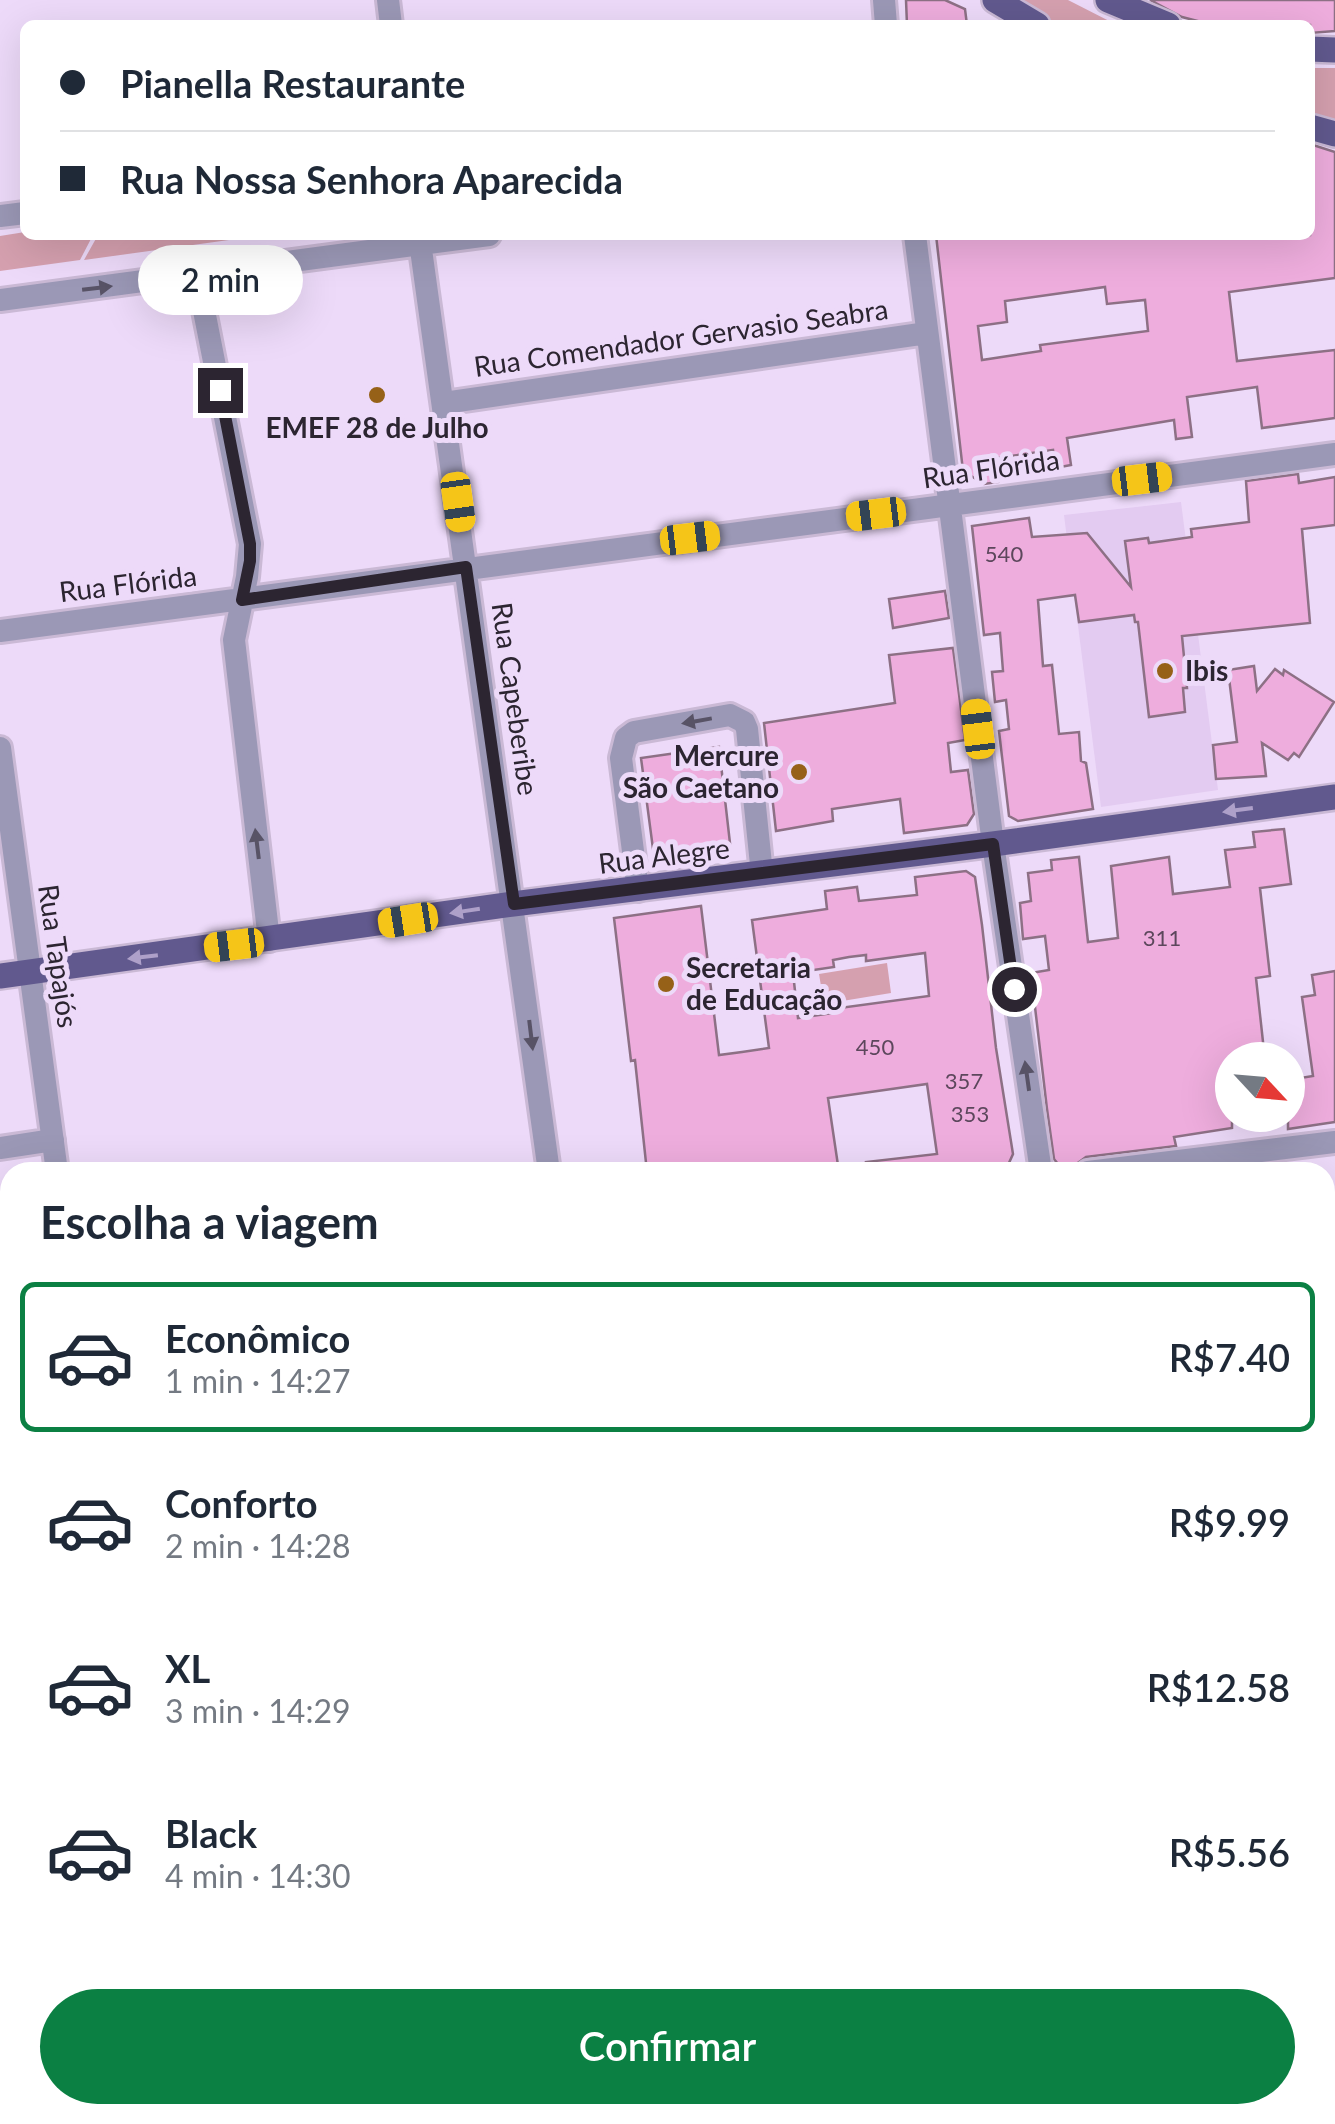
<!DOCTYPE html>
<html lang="pt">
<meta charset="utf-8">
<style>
body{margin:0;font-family:Lato,sans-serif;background:#f2f2f3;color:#1f2937;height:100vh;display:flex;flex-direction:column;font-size:38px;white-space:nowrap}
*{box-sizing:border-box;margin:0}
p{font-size:32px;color:#747a83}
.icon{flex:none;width:55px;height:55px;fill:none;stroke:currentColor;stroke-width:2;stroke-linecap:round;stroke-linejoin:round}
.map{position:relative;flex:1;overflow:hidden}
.panel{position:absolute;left:0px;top:1162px;width:1335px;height:962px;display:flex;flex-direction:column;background:#fff;border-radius:30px 30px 0 0;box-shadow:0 10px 40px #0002}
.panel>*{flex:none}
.banner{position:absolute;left:20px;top:20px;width:1295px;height:220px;border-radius:15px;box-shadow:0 10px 40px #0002;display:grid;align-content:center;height:220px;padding:0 40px;background:#fff}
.needle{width:65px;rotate:116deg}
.tools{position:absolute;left:1215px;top:1042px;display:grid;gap:20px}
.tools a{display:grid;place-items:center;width:90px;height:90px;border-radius:50%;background:#fff;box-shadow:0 10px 40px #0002;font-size:50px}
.end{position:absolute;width:45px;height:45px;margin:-22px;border:12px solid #2c2531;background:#fff;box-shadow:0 0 0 5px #fff}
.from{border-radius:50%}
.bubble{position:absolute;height:70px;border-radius:35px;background:#fff;box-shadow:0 10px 40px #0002;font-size:32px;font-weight:600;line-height:70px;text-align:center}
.car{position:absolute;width:30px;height:60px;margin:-30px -15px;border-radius:12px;box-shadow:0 0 8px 2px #0007;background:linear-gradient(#f5c518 24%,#345 0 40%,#f5c518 0 76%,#345 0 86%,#f5c518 0)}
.banner b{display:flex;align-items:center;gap:35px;height:95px;font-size:38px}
.banner b+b{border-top:2px solid #e0e1e3}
.banner i{width:25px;height:25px;background:#1f2937}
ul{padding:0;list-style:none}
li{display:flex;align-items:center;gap:30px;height:150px;margin:0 20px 15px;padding:0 20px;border:5px solid transparent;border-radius:15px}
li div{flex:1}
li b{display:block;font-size:38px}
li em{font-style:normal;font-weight:600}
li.current{border-color:#0b8043}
li>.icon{width:90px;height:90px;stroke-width:1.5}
h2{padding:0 40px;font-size:45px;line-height:120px}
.action{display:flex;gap:20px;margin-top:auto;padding:20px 40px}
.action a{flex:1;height:115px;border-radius:60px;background:#0b8043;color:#fff;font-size:40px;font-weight:600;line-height:115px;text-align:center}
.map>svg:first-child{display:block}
.built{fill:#e3cbf1}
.green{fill:#d5a0af}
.building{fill:#eeaddd;stroke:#8d7085;stroke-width:2.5;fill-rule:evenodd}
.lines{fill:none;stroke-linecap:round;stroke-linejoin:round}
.minor-casing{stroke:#cab9d5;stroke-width:28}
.major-casing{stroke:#cab9d5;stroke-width:30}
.minor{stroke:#9b98b6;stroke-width:22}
.major{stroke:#61598e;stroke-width:25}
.rail{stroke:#524958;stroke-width:6;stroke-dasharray:18 18;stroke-linecap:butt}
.oneway{fill:#585366}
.oneway2{fill:#aea0c9}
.route{stroke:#2c2531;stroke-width:12}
.poi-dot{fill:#966118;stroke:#eddaf9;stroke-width:4}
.labels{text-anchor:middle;stroke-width:10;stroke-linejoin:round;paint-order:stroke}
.number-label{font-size:22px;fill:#5c475c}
.street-label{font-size:28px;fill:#2c2531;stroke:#eddaf9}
.poi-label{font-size:28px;font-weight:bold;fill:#2c2531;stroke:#eddaf9;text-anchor:start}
</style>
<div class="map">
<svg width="1335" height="2124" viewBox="0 0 1335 2124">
<rect width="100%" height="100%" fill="#eddaf9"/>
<path class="built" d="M1181,502L1218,790L1101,807L1064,515Z"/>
<path class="green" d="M1011,0H1068L1117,25H1058Z
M1310,68H1335V125L1310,117Z
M25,232V235H93L80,260L0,271V236Z
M98,235H266L84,260Z
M887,963L891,993L824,1004L819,974Z
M337,2115H634L635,2124H338Z"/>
<path class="building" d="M906,0H945L965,9L967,25H907Z
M1150,0H1335V31L1310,33V25H1213L1182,17Z
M1310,144L1335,152V278L1229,292L1237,361L1335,350V418L1262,428L1257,387L1187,397L1192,437L1176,439L1174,420L1067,438L1071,465L1055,468L1053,450L996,458L998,482L984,484L963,471L936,235H1310ZM1105,287L1107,304L1145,300L1148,331L1040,345L1041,351L982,360L978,326L1007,322L1005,301Z
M1298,474L1299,483L1335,477V525L1302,529L1310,623L1182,636L1187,688H1183L1185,712L1149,717L1138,622H1135L1134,615L1079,622L1075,595L1038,600L1043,666L1052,665L1059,734L1079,732L1081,761L1086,763L1093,809L1018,821L1009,816L999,731L1009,729L1006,700L995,702L992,672L1003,671L1000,633L984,635L972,526L1029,518L1032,537L1087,533L1131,587L1125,541L1148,538L1149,543L1192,537L1191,529L1249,522L1246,481Z
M945,591L949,618L893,628L889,599Z
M953,648L965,740L948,743L951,772L968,770L974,814L967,825L904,833L900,799L832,809L833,821L776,831L764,723L895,703L889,655Z
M1254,666L1257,691L1275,669L1283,675L1284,670L1334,702L1299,757L1294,753L1288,760L1262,743L1266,776L1216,779L1213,745L1237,742L1228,670Z
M719,747L731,852L655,864L641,758Z
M1284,829L1291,884L1260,888L1270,976L1256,978L1265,1060H1232V1128L1174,1137L1176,1146L1086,1157L1075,1165L1058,1164L1054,1159L1047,1109L1031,973L1049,970L1045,936L1023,939L1020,903L1031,901L1028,873L1052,870L1051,860L1079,857L1088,942L1118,938L1111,866L1169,857L1173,894L1230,887L1225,850L1255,847L1253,832Z
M966,871L975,877L982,925L996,1048L1013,1154L1008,1165L956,1172H867L866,1162L937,1154L927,1084L828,1098L839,1172H647L635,1060L631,1061L614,918L701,906L719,1055L742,1052L769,1048L752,920L827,909L825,891L857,887L859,901L917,895L915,877ZM925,953L929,996L832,1009L833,1013L798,1018L793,973L834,967L833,960L849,957L866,955V961Z
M1335,971V1122L1288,1129V1080L1313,1076L1302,997L1315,995L1312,975Z"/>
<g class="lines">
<defs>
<path id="minor" d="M388,0L391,25
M884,0L886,25
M0,216L25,213
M419,235L549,1172
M915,235L993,844L1041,1172
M197,275L250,544L247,577L234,640L269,940
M0,300L489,235
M444,403L927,333
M0,631L1335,454
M0,748L57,1172
M638,890L621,758L626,738L634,732L730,715L744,722L747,729L762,874
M0,1148L53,1140
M1088,1172L1335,1142
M0,1316L10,1315
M1325,1831L1335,1830
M1325,1913L1335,1981
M0,2011L10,2009
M127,2115L128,2124
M180,2115L181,2124
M655,2115L656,2124
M868,2115L869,2124
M1161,2115L1162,2124"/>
<path id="major" d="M995,0L1037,25
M1108,0L1168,25
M1310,49L1335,50
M1310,127L1335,134
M0,976L513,904L993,844L1335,797
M1325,1485L1335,1484
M0,1661L10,1660"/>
</defs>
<use href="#minor" class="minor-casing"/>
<use href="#major" class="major-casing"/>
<use href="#minor" class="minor"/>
<use href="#major" class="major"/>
<path class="rail" d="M1320,2124L1335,2117"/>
</g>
<defs><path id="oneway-solid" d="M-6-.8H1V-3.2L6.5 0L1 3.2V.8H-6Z" transform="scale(2.5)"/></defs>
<g class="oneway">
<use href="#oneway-solid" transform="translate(97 288) rotate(-7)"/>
<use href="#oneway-solid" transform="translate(697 721) rotate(170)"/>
<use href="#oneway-solid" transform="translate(257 844) rotate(-97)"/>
<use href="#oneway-solid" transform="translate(531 1035) rotate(83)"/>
<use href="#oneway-solid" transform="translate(1027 1076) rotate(-98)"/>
</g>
<g class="oneway2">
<use href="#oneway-solid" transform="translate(1238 810) rotate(172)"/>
<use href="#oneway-solid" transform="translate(465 911) rotate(171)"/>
<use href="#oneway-solid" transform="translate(143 957) rotate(173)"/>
</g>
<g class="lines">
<path class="route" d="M220,390L250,544V561L242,600L466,567L514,904L993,844L1014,989"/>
</g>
<g class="poi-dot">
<circle cx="377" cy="395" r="10"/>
<circle cx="1165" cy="671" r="10"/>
<circle cx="799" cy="772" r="10"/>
<circle cx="666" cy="984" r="10"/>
</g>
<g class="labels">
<g class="number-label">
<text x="1004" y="562">540</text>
<text x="1162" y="946">311</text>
<text x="875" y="1055">450</text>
<text x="964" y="1089">357</text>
<text x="970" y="1122">353</text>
</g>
<g class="street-label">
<text transform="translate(681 338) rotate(-8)" y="10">Rua Comendador Gervasio Seabra</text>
<text transform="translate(991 469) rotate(-8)" y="10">Rua Flórida</text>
<text transform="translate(128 584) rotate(-7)" y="10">Rua Flórida</text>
<text transform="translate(515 699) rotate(82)" y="10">Rua Capeberibe</text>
<text transform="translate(664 856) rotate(-7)" y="10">Rua Alegre</text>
<text transform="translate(58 956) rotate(82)" y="10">Rua Tapajós</text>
</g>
<g class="poi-label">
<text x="377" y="438" text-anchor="middle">EMEF 28 de Julho</text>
<text x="1185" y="681">Ibis</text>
<text x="779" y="766" text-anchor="end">Mercure<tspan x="779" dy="32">São Caetano</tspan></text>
<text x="686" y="978">Secretaria<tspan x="686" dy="32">de Educação</tspan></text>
</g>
</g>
</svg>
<div class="tools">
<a><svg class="needle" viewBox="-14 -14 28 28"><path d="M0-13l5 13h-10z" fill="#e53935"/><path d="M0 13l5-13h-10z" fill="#747a83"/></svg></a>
</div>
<i class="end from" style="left:1014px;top:989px"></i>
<i class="end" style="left:220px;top:390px"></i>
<div class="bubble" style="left:138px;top:245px;width:165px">2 min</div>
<i class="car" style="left:1142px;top:479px;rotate:83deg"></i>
<i class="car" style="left:458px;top:502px;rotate:172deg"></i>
<i class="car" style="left:876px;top:514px;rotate:263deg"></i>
<i class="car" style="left:690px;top:538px;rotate:83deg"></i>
<i class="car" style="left:978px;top:729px;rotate:353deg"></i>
<i class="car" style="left:408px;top:920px;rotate:261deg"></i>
<i class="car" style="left:234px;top:945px;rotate:263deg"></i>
<div class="banner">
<b><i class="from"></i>Pianella Restaurante</b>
<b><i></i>Rua Nossa Senhora Aparecida</b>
</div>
<section class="panel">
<h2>Escolha a viagem</h2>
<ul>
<li class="current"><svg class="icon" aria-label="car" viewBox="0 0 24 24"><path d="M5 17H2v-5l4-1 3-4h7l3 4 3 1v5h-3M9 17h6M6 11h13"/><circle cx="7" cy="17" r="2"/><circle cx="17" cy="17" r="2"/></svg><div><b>Econômico</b><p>1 min · 14:27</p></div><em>R$7.40</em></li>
<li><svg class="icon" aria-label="car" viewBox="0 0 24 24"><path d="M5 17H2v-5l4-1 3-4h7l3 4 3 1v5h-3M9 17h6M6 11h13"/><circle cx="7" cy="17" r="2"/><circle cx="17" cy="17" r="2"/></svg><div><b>Conforto</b><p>2 min · 14:28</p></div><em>R$9.99</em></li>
<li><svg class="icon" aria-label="car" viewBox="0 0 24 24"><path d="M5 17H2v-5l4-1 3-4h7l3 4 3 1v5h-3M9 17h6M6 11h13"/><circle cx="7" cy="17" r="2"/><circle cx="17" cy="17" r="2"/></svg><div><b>XL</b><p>3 min · 14:29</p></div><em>R$12.58</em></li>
<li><svg class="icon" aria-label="car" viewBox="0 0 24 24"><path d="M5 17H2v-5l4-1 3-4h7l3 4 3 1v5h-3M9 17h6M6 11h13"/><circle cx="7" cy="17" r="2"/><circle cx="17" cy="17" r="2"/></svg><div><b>Black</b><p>4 min · 14:30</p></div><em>R$5.56</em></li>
</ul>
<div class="action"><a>Confirmar</a></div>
</section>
</div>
